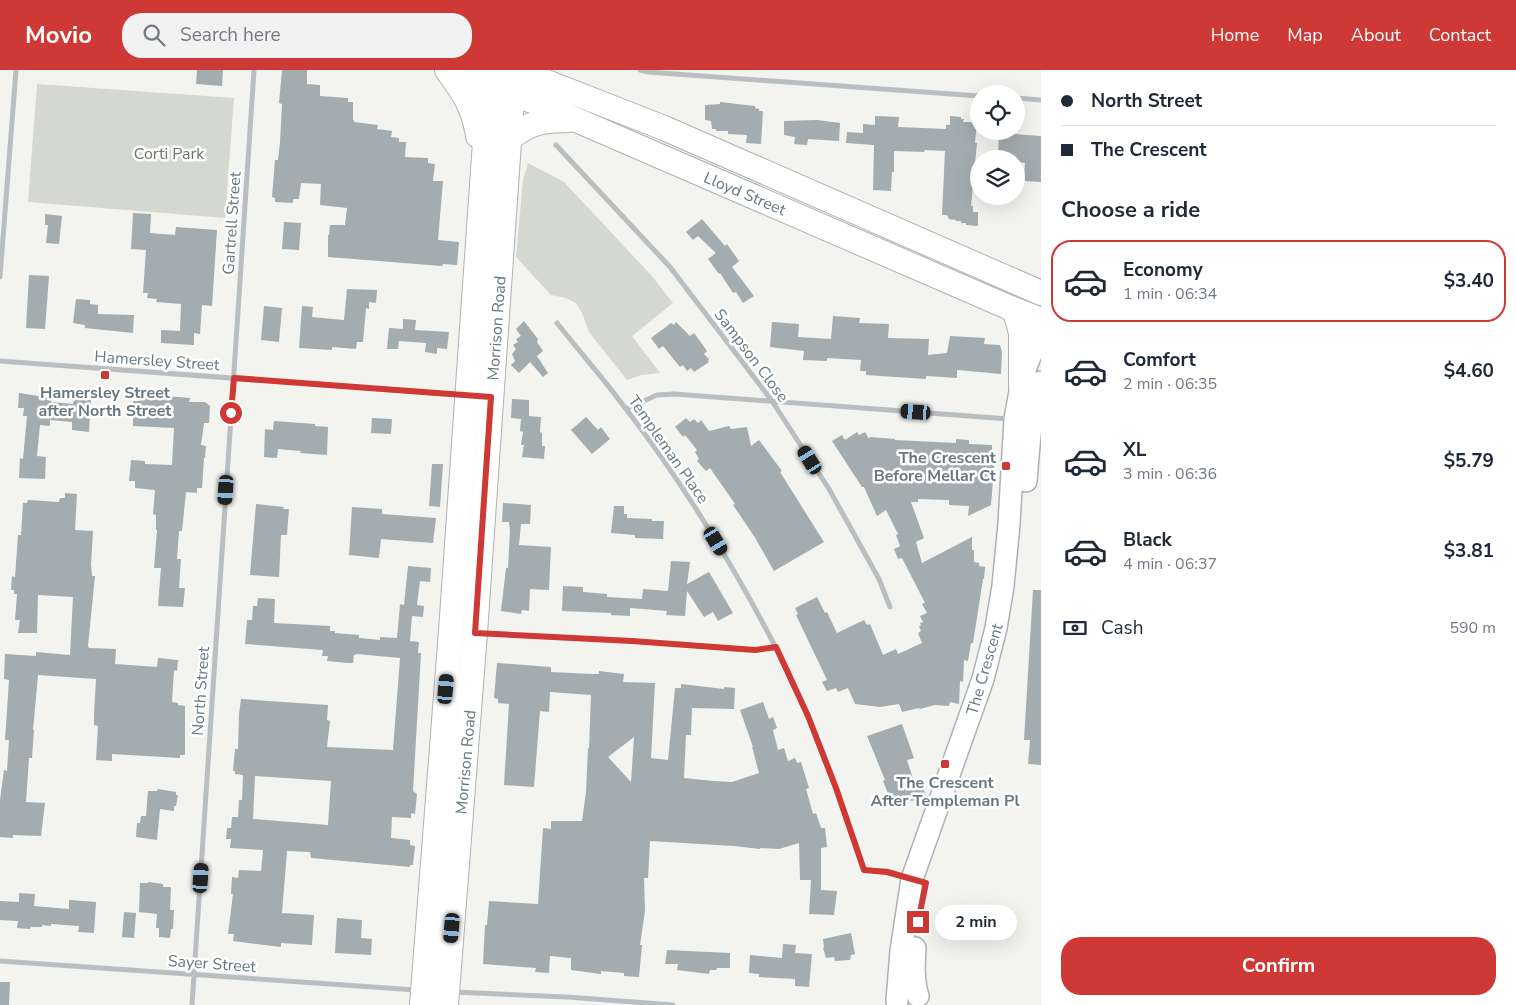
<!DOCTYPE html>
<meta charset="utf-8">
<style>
body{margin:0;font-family:"Nunito Sans",sans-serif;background:#f2f2f3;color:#1f2937;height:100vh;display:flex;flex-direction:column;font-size:19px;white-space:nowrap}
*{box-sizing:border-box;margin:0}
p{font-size:16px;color:#747a83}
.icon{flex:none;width:28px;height:28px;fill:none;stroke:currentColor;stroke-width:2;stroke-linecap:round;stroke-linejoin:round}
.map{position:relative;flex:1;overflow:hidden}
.side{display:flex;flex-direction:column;background:#fff;width:475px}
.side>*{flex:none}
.hud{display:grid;align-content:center;height:110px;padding:0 20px;background:#fff}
.tools{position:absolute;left:970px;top:15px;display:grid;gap:10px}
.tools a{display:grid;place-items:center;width:55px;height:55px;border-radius:50%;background:#fff;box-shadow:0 5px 20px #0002;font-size:25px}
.end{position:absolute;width:22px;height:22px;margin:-11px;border:6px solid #ce3835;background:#fff;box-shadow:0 0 0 2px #fff}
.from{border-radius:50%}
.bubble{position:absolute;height:35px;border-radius:18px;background:#fff;box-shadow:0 5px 20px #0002;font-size:16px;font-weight:700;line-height:35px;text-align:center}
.car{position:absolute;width:15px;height:30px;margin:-15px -8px;border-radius:6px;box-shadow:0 0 4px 1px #0007;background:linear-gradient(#222 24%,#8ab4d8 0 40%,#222 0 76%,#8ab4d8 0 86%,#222 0)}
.hud b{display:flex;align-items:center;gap:18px;height:48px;font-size:19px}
.hud b+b{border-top:1px solid #e0e1e3}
.hud i{width:12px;height:12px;background:#1f2937}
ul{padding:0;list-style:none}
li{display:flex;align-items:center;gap:15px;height:82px;margin:0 10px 8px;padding:0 10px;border:2px solid transparent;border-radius:20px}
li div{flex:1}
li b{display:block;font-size:19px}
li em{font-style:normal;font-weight:700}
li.selected{border-color:#ce3835}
li>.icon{width:45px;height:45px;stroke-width:1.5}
h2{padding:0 20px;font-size:22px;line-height:60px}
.pay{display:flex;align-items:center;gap:12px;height:55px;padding:0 20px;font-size:19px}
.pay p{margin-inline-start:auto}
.action{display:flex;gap:10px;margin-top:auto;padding:10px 20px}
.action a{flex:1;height:58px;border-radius:20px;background:#ce3835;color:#fff;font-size:20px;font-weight:700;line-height:58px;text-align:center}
header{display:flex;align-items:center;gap:30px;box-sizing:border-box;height:70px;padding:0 25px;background:#ce3835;color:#fff}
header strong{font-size:24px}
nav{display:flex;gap:28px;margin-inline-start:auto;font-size:18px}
.search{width:350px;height:45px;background:#f2f2f3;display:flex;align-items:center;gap:12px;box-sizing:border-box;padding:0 18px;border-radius:20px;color:#747a83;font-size:19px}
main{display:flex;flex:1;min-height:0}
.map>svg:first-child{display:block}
.green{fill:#d4d8d0}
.building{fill:#a3acaf;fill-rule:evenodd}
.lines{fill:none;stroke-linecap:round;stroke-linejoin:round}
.secondary-casing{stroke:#abb2b5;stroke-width:24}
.primary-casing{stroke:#adb2b4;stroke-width:26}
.street{stroke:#b9bec0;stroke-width:5}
.secondary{stroke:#fff;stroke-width:21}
.primary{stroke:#fff;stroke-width:24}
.route{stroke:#ce3835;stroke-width:6}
.poi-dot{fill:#ce3835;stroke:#fff;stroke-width:2}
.labels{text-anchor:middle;stroke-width:5;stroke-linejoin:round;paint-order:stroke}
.park-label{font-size:16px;fill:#6b7664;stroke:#fff}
.street-label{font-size:16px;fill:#66787e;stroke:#fff}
.poi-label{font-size:16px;font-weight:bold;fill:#66787e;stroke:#fff}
</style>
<header>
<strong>Movio</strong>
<div class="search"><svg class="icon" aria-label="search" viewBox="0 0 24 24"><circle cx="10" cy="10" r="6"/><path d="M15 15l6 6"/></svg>Search here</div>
<nav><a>Home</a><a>Map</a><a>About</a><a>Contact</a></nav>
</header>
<main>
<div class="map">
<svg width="1041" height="935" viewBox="0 0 1041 935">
<rect width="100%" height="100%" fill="#f3f3f0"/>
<path class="green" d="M37,14L234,28L225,148L28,132Z
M528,93L564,112L651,205L673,233L632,266L660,303L641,305L627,310L589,262L582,243L576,233L566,228L551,225L516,187L523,110Z"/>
<path class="building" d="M197,0H223L222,16L196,14Z
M282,0H307V14L320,15V26L348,28V32H353V50H354V52L378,55L377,59L392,61L391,67L399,68V72H406L405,87L428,88V93L435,94L433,111H443L438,170L459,172L457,195L443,194L442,196L328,187V165H329L330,155H345L347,138L320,135L321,114L301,113L299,129H293V133L275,132V128L272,127L275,90H278L280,72L282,34L279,33Z
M720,32L755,36V38L759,39V41H763L761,74L746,73L747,65L728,64V61H716V59H712L711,51L705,50V35L720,34Z
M875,46L899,47L898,57L946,59V55H950V46L961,47V49H964L963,52H977L975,73H977L971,136H973V142H978V156L966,155V153H961V151H956V150L949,149L947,145H942L945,81L925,80L924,82L894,81V102H892L891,121L873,120L874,75L846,73L847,62L863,63V54L875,55Z
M817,50L840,53L839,71L808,69L807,75L794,74L795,67L784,65V51Z
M999,63L1041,66V112L1024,111L1025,93L1016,92V89L998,88Z
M133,143L151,144L150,163L175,165L176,157L217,160L212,236L202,235L200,264L194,263V275L161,273V260L180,261L181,234L156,232L157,229L147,228L148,223H143L146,180L131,179Z
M45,144L62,146L59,174L46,173L48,155H45Z
M702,149L725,176L727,174L739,191L732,197L754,226L743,233L736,222L733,223L720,203L719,204L708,189L716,183L698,166L693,170L686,162Z
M284,152L301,153L299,180L282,179Z
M29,205L49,206L45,259L26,258Z
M347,219L377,220L376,233L369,232V239L366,238L363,272H357L356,279L332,277V280L299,278L302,236L313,237L312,247L344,250Z
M76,229L90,230V234L98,235V244L134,245L133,263L85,258V255L73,253Z
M264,236L282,238L279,272L261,270Z
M833,246L860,248L859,253L889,254L888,268L929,269L928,285L947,283L950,266L985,268L984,274L1000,275L1002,282L1001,304L957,300V308L926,306V309L866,305V301H860L861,290L827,288V291L803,290L804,281L770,277L772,252L799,254L798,267L831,269Z
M403,249L416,250L415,260L449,262L447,279L437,278V284L425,282L426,273L399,271L398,279H387L389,258L403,259Z
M524,251L538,269L537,272L543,281L537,286L548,303L543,307L530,292L519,303L511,295L515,291L512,284L516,279L513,275L518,272L516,269L521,266L516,259Z
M676,252L690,266L694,263L707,281L704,284L709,289L708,291L709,292L694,302L691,298L687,301L683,295L680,297L663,276L659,279L651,268L671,253L674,255Z
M19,323L52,328L51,332L73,334L74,329L91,330L89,362L72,360V352L50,350V356L40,355L37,386L46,387L45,409L19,408L20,388L23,389L27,346H23L24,338H18Z
M141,324L190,328L189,332H205L210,336L209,353H204L201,375L206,376L205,388H204L202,418H197V423L186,422L182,461H179L177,489H181L179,518H185L183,537L158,536L161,498H154L157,460H156V445L153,444L155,420L135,418V411H129L131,390L145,391V394L172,395L174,358L133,356V331H139Z
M512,329L529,330V346L541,347L540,362L542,363V376H545L544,389L522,387L524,375H521L523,362L520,361L521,349L511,348Z
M586,347L598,360L601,357L610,369L592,384L571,360Z
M372,348L392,349L391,364L371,363Z
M686,348L690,352L694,349L698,353L701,350L709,361L729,356L731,359L747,357L751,376L759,370L782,401L780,402L824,472L774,501L754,466L733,435L735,434L710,398L706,401L697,391L699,389L695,382L697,380L685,365L683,367L675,357Z
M274,351L315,354V356L328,357L327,385L300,383L301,381L278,379L277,388L264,387L265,359L273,360Z
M857,362L859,365L865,362L869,369L870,367L895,369V370L956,373V369L969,370V374L992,375V387H995L991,435L968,446L969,436L949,435V430L918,429V432H911L924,468L916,472L922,493L972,467V480H974V492L979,493V496L985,497L984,509H983L973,573H971L968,591L964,590L963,612L960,611L959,634L950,632L949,636L935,635L920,639L919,638L902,642L899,634L880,637L855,634L848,618L838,622L836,618L827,621L822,612L827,610L796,545L798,544L795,538L817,527L825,543L827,542L837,563L864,550L867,555L870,554L883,585L896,579L898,584L922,573L918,563L921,561L919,556H921L920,553L923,552L920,546L927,543L922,534L925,533L902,488L898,489L894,479L900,476L896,465L898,464L886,440L877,446L864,417H862L832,371L842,365L845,370Z
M432,394H443L440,437L429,436Z
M65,423L77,424L75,460L93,461L91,494L92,506H95L88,576L89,578L116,579L115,594L157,597L158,588L178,590L177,601L174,600L172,632L178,633V635L185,636V685H180V688L112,684V691L96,690L98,656L94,655V644L96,609L38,605L33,660H34L32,688H29L26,732L45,733L41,766L13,765V768L0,767V730L4,700L7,701L9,670H5L9,610L4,609L5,584L36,586V582L70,585L73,527L38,525L37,563H18L20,550H15L17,524H14V520H11L12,506L15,507L18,465H21L23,433H27L28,430L59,432L60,428H65Z
M503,433L531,435L530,454H521L519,475L551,477L549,520L530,519L529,541L522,540L521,544L501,541L506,498H508L510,461L509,452H502Z
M256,434L284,437L283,439H289L287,465H281L279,507L250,505Z
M614,436H624V444H627V448L652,449V451H664L663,469L635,468V465L611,463Z
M352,437L382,439V444L436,448L433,473L381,469L379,488L349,485Z
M671,491L690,492L687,514L709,502L733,543L718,551L713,542L704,547L687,521L685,546L666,545L667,541L630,538V546L611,545V543L562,541L563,516L583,517V522L607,524V527L642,529L643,519L668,521Z
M408,496L431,498L430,512L420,511L417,535L424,536L423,547L412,546L410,571L419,572L418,583H421L413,721L417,724L415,744L411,743V748L392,747L391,768L410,770V775L415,776L413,795H410V797L311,788L310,782L287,781L282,843L314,845L312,875L281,873V877L233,871L234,864H228L233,824H231L232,807L238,808L239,800L261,801L263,780L230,778L231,769H226L227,758H231L232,747H238L239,730H242L243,705L235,704V701H233L235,679H238L239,644L241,629L328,635L327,650L330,651L327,677L393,680L400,588L357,584L354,585L353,593H348L327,591L328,586H322L323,580L245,574L247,550H252L253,536H257L258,528L275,529L274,553L330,556V561H335V563L359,565V568L380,570V567L397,568L400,534L404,535ZM255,706L331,711L328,755L253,749Z
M1033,520H1041V695L1028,694L1030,670H1024Z
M497,593L551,597V602L592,604H599V601L624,604L623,612L655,613L651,688L668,690L675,618H681V614L724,619V617L735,618L734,639L692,638L691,665H686L684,708L713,711L732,712L759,703L752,677H753L740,640L763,632L769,649L773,647L777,658L773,660L778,680L784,678L788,691L795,688L797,693L801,692L809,718L806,719L813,744L816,743L821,758H825L827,777L821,778V820L837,821L834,845L809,844L811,810H800L799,773L779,779L760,778V779L734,776L650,771L648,808H644L645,841L640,875H642L639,907L624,906V903L601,901V904L571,900V888L550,886L549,903L535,902L536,898L483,894L485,855H487L489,831L538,834L543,758L551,759V751H582L586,722L588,678H589L591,625L550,622L549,642L540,641L534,717L504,715L509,634L498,633V629L494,628ZM634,667L631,712L608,687Z
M902,654L914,688L907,690L914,712L921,710L926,727L893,736L883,711L885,710L867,666Z
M158,719L176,722V725H178L176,736H174V741L160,739L157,770L136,767L137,753H140L141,746H146L148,721H157Z
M148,812L163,814V817H171L170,840H174L173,859H171L170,868L159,867V858H156L157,844L139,842L140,813H148Z
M19,823L35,824L34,836L69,839V830L96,832L94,863L78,862L79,856L51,854V856L42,855V857H31L30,859L17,858L18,851L0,850V831L19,832Z
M124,842L136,843L134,868L122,867Z
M337,848L362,850L361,868L372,869L371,885L335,883Z
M851,863L855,884L851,885L850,890L835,891L834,887L826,888L823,878L824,877L823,869Z
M783,874L796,875L795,883L812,884L809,917L795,916V909L759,907V904L749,903L750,885L782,888Z
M667,880L730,883V898H717L716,900H710L709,904L677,900L678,894H665Z
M0,912H10L9,935H0Z"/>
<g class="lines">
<defs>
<path id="secondary" d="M1026,411C1029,377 1030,344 1041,312
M915,878C914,894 913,911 918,926
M897,931L901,881L912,809L983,609L996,558L1003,516L1009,454L1015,349L1021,316L1027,294L1041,261"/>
<path id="primary" d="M447,0L535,32L1008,237L1041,250
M447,0C464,23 474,38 478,66
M516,0L664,58L1041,223
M509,69C530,52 543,50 569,50
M1008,237L1015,241L1021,263V316
M422,935L451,561L490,0
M446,935L475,563L514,0"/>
</defs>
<use href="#secondary" class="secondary-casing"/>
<use href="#primary" class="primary-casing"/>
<path class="street" d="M640,0L648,2L979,26
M1016,28L1041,30
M556,75L670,197L772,331L829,419L879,509L890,537
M0,207L16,0
M557,253C580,282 604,309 626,339C683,413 732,493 775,576C812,647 839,724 864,800L887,801L907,807
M0,291L461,325
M626,339L657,325L674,324L1009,349
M481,563L632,571L755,580L776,577
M0,891L416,920
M454,922L567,927L673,935
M192,935L254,0"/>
<use href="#secondary" class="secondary"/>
<use href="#primary" class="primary"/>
</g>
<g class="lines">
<path class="route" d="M231,343L234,308L491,327L475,563L632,571L755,580L776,577L808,646L836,718L864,800L887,802L926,813L918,852"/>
</g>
<g class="poi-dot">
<rect x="100" y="300" width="10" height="10" rx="2.5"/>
<rect x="1001" y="391" width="10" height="10" rx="2.5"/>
<rect x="940" y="689" width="10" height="10" rx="2.5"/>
</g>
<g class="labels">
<g class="park-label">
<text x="169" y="89">Corti Park</text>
</g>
<g class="street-label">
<text transform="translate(745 123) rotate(23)" y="6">Lloyd Street</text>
<text transform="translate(231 153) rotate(-86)" y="6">Gartrell Street</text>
<text transform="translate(496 258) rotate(-86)" y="6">Morrison Road</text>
<text transform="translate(752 285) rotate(53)" y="6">Sampson Close</text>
<text transform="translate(157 290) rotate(4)" y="6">Hamersley Street</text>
<text transform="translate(669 379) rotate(55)" y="6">Templeman Place</text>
<text transform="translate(984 599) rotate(-74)" y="6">The Crescent</text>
<text transform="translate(200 621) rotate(-86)" y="6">North Street</text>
<text transform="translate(465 692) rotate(-85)" y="6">Morrison Road</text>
<text transform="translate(212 893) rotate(4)" y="6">Sayer Street</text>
</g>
<g class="poi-label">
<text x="105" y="328">Hamersley Street<tspan x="105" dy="18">after North Street</tspan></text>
<text x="996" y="393" text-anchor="end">The Crescent<tspan x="996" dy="18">Before Mellar Ct</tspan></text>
<text x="945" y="718">The Crescent<tspan x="945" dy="18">After Templeman Pl</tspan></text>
</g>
</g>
</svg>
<div class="tools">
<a><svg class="icon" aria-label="locate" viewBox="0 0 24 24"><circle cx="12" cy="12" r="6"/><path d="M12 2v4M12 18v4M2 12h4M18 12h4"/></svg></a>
<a><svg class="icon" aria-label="layers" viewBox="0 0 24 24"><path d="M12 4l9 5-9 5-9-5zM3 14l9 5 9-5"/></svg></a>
</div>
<i class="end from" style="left:231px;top:343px"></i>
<i class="end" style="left:918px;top:852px"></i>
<div class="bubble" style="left:935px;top:835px;width:82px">2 min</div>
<i class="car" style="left:916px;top:342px;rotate:274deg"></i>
<i class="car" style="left:810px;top:390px;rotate:328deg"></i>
<i class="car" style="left:226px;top:420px;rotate:184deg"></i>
<i class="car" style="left:716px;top:471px;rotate:149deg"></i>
<i class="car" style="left:446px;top:619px;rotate:5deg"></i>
<i class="car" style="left:201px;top:808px;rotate:4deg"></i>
<i class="car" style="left:452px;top:858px;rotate:185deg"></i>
</div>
<section class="side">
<div class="hud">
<b><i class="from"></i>North Street</b>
<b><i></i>The Crescent</b>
</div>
<h2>Choose a ride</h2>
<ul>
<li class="selected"><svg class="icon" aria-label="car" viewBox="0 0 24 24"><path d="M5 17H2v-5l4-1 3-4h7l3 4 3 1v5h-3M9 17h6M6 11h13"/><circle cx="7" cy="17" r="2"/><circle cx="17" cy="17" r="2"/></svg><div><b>Economy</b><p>1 min · 06:34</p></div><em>$3.40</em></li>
<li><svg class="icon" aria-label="car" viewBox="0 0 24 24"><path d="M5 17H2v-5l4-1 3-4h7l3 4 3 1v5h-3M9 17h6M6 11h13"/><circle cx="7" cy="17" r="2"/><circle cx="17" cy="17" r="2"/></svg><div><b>Comfort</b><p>2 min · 06:35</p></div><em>$4.60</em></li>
<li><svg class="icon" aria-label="car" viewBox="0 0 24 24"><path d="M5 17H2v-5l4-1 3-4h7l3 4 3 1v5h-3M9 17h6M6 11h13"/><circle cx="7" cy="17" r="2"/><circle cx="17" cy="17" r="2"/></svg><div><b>XL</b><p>3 min · 06:36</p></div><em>$5.79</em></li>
<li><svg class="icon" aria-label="car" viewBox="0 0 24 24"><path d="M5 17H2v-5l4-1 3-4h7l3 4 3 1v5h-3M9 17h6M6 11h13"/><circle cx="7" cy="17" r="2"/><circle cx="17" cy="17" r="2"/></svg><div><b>Black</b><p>4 min · 06:37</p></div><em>$3.81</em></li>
</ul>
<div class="pay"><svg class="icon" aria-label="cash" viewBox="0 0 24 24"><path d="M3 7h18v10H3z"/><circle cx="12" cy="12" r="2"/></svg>Cash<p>590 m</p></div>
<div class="action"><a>Confirm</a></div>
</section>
</main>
